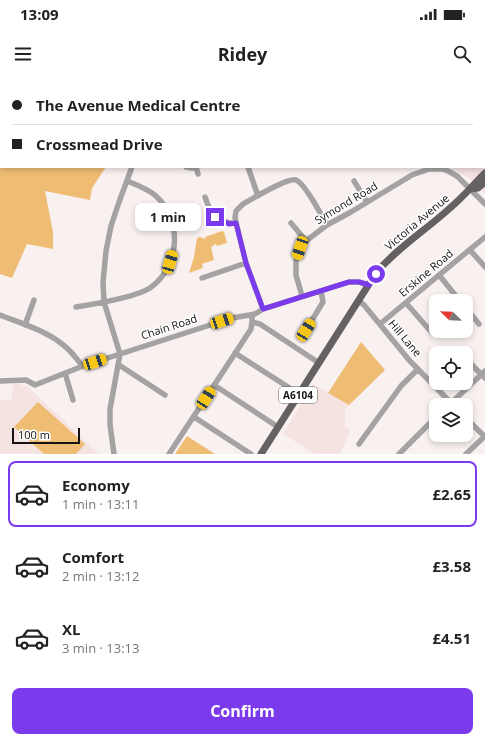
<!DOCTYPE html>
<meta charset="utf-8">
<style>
body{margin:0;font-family:"Open Sans",sans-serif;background:#f2f2f2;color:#222;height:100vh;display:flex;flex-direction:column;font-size:15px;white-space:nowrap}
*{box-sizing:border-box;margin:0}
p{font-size:13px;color:#767676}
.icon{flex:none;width:22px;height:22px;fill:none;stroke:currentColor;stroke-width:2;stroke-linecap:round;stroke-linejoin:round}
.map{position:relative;height:374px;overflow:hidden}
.sheet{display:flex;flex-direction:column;background:#fff;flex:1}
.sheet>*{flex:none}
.banner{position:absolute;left:0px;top:0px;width:485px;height:88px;box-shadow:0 2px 6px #0003;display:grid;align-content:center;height:88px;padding:0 12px;background:#fff}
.needle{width:26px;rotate:293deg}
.tools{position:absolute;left:429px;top:214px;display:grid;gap:8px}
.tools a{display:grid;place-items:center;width:44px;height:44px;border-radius:8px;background:#fff;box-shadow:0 2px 6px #0003;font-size:20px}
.scale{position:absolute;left:12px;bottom:10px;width:68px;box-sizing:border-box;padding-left:4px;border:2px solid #161413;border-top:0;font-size:11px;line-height:14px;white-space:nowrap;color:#161413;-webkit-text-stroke:3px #fff;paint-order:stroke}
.end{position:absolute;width:18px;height:18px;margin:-9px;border:5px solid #7c3aed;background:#fff;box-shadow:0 0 0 2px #fff}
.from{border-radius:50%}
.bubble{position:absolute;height:28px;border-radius:8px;background:#fff;box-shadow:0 2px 6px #0003;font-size:13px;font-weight:700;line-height:28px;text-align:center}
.car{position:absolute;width:12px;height:24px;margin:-12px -6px;border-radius:5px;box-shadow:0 0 3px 1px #0007;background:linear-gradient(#f5c518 24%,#345 0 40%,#f5c518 0 76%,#345 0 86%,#f5c518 0)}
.banner b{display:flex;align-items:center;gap:14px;height:38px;font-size:15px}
.banner b+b{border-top:1px solid #e0e0e0}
.banner i{width:10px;height:10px;background:#222}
ul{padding:7px 0 0;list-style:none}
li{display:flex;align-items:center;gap:12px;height:66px;margin:0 8px 6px;padding:0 4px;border:2px solid transparent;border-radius:8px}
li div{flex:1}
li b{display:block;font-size:15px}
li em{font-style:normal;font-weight:700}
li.current{border-color:#7c3aed}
li>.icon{width:36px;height:36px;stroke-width:1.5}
.button{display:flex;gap:8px;margin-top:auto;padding:8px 12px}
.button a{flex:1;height:46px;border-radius:8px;background:#7c3aed;color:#fff;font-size:16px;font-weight:700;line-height:46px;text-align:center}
.status{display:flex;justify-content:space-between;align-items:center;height:28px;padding:0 20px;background:#fff;direction:ltr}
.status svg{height:11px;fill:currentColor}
header{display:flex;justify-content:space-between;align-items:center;height:52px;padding:0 12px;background:#fff;font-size:18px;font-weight:700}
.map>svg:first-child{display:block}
.built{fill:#f5e3e2}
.green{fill:#eebd73}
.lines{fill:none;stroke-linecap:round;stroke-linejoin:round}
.minor{stroke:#a5a2a3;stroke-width:5.5}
.major{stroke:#656061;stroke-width:7}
.highway{stroke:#4f484a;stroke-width:8}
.route{stroke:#7c3aed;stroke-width:5}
.labels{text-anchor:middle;stroke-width:3;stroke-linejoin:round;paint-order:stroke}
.shield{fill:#fff;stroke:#5c5a5a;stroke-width:1}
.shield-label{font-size:10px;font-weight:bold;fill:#161413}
.street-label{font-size:11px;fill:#161413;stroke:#fff}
</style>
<div class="status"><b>13:09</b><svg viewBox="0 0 49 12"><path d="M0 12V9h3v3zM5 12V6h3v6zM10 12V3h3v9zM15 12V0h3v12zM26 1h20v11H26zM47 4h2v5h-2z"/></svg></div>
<header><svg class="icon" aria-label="menu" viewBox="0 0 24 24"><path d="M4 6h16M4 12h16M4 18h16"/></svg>Ridey<svg class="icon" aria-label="search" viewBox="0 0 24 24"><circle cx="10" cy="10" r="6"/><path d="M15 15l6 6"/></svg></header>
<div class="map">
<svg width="485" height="374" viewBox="0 0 485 374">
<rect width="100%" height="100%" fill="#f9f1f0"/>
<path class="built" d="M485,24V114L469,98L451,88L453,87H484Z
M361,262L385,290L349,325L345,330V347L350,351L340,374H315L283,354L313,304L329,313Z
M19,302L24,307L26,305L98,373L97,374H0V320H11L14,303Z"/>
<path class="green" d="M0,0H79L80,1H1L0,27Z
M0,81H1V87H106L92,108L90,120L45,111L53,152V169L27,164L12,198L0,194Z
M222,151L224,152L227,163L217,166L216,164L211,167L214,180L202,184L203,188L189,193L194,177L197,158L200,157L205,159V157Z
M361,262L385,290L349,325L328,313Z
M38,322L85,364L76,374H44L14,347Z
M187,356L215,374H175Z"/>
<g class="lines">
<path class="minor" d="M186,87L192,88L197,87
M196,87L198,94
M248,87L258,116
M354,101L367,122
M205,117C210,130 210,135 224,141C228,143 231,144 236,143
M291,143L306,161
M470,170L485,187
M439,195L460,221
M202,198L246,183
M302,216L296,195V180L300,168L306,161L327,145L351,132L412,95L429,89H442L448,91L457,96L485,124
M359,221L364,225L409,280L453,325
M406,223L433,254
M76,227C95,224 136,217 150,208C180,187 183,141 156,116C148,109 137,105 127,101
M466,228L479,244
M263,229L246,183L235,138L236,131L243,124C252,119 288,97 296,100C304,102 322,136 327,145
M0,235C23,244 51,252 69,270C74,275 78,281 83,286
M252,242L260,244L319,283
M380,244L485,157
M25,245L34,220
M306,250L323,222L321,211
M235,273L299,314
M466,279L485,298
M119,285L165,315
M65,293L73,320
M0,301L26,300L35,305L83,286L120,274L232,238L255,234L263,229L349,202H359L369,205
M214,305L278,347
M449,325L485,291
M194,337L251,374
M466,338L485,357
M359,364L401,306L418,289
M114,374L110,345V329L120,274L104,222L103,202L106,171L111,146L119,122L132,87
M169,374L251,249L252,242V235
M399,374L436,337
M466,374L484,357"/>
<path class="major" d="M430,0L431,1
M438,0L439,1
M444,0L445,1
M484,47L485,48
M484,61L485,62
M471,109L478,108L485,102
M261,374L376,193C397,168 426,150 450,128C463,117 473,105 485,93"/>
<path class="highway" d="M220,1L231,0
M344,1L350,0
M408,1L412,0
M0,38H1
M0,57L1,56
M0,64H1"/>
</g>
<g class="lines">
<path class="route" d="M215,137L229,144L236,143L246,183L263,229L349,202H359L369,205L376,194"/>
</g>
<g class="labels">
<rect class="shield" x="279" y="307" width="38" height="16" rx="3"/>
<g class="shield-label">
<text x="298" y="319">A6104</text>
</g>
<g class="street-label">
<text transform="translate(346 123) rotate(-31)" y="4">Symond Road</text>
<text transform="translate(417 142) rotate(-40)" y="4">Victoria Avenue</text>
<text transform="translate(426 193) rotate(-40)" y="4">Erskine Road</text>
<text transform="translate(169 247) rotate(-18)" y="4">Chain Road</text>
<text transform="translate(405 258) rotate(50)" y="4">Hill Lane</text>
</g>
</g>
</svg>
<div class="tools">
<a><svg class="needle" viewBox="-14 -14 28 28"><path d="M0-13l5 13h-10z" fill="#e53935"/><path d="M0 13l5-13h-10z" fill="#767676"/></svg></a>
<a><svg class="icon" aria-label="locate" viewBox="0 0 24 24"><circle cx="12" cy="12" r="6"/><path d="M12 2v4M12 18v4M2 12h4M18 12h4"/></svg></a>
<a><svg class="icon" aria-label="layers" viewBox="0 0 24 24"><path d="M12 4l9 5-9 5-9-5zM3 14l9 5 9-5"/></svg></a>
</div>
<div class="scale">100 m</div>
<i class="end from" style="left:376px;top:194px"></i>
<i class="end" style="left:215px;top:137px"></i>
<div class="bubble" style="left:135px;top:123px;width:66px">1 min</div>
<i class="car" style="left:300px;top:168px;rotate:198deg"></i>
<i class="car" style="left:170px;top:182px;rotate:16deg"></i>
<i class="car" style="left:222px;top:241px;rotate:72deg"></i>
<i class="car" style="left:306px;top:250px;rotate:32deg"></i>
<i class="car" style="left:95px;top:282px;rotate:72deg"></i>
<i class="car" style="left:206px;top:318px;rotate:33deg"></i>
<div class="banner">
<b><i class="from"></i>The Avenue Medical Centre</b>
<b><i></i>Crossmead Drive</b>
</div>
</div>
<section class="sheet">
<ul>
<li class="current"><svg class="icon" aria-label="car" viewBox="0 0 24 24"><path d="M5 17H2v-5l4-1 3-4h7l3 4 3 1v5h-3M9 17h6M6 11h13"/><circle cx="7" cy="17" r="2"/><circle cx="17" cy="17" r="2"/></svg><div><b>Economy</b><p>1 min · 13:11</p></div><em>£2.65</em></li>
<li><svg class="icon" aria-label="car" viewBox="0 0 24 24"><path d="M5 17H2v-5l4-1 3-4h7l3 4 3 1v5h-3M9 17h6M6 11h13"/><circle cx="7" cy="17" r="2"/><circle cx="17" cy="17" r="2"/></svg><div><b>Comfort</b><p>2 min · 13:12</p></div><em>£3.58</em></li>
<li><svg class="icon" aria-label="car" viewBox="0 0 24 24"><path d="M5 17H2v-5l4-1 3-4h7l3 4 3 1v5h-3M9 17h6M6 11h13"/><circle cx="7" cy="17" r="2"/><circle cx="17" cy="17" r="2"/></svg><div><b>XL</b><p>3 min · 13:13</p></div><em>£4.51</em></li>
</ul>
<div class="button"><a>Confirm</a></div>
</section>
